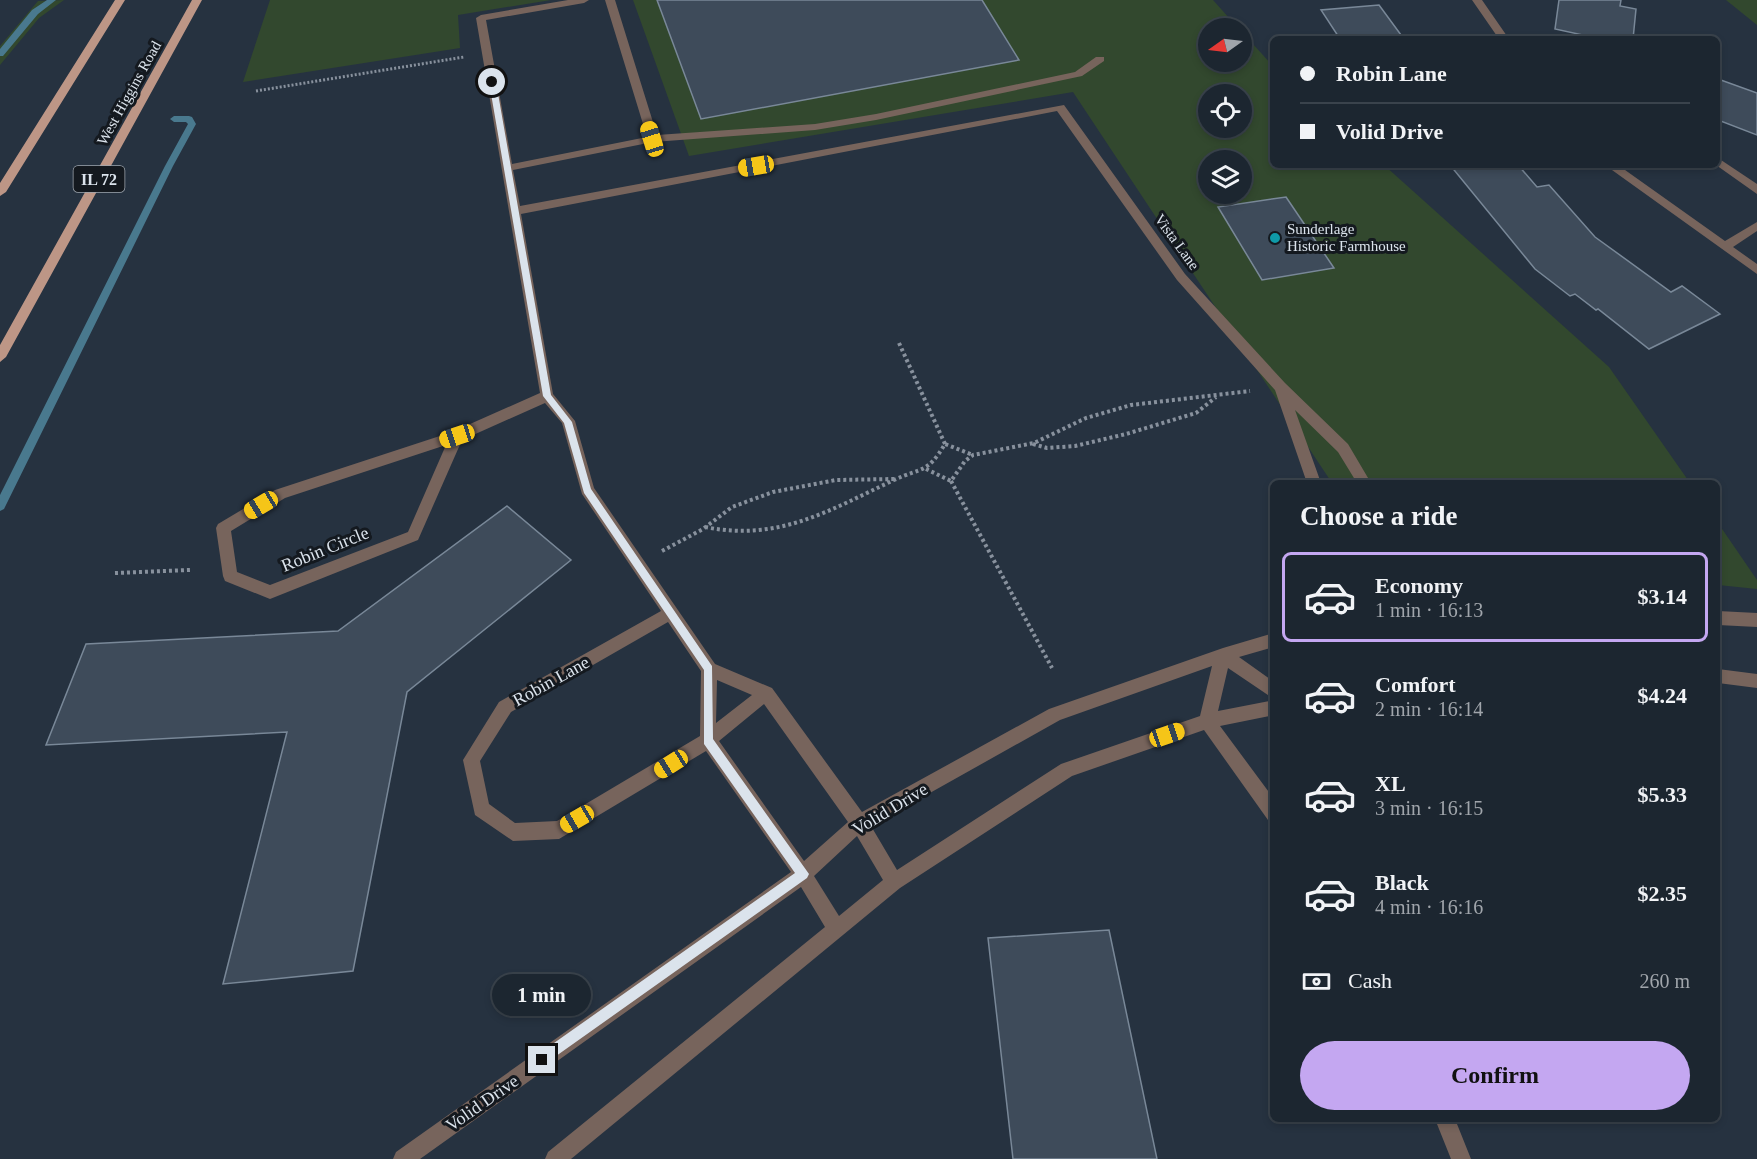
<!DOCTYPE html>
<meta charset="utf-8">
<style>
body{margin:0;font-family:"Times New Roman",serif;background:#29323c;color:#f1f3f6;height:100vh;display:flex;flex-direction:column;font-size:22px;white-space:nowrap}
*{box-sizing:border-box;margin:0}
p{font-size:20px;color:#a0a5ab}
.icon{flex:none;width:33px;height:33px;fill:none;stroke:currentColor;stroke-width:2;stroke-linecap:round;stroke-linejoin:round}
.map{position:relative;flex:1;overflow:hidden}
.drawer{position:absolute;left:1270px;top:480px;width:450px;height:642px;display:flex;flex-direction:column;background:#1c2630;border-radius:9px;box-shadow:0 3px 9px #0003,0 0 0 2px #3a434c}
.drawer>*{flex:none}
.top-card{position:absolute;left:1270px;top:36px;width:450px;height:132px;border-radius:9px;box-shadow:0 3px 9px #0003,0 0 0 2px #3a434c;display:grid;align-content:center;height:132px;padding:0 30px;background:#1c2630}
.needle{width:39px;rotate:256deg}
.fabs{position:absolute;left:1198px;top:18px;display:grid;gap:12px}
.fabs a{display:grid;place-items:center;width:54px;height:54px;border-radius:50%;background:#1c2630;box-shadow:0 3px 9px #0003,0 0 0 2px #3a434c;font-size:30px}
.end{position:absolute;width:27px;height:27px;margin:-14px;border:8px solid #dbe3ec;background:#111;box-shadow:0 0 0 3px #111}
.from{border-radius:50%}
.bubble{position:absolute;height:42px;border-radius:21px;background:#1c2630;box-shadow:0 3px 9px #0003,0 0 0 2px #3a434c;font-size:20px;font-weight:600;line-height:42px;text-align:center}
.car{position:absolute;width:18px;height:36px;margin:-18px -9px;border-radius:8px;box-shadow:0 0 4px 2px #0007;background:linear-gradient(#f5c518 24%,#345 0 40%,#f5c518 0 76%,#345 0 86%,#f5c518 0)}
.top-card b{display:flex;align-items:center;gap:21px;height:57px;font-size:22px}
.top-card b+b{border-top:2px solid #3a434c}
.top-card i{width:15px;height:15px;background:#f1f3f6}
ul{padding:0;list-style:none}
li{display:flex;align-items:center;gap:18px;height:90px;margin:0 12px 9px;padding:0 18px;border:3px solid transparent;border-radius:9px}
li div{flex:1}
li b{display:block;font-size:22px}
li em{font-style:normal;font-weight:600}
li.on{border-color:#c4a7f1}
li>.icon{width:54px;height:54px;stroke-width:1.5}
h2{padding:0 30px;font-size:27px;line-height:72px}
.pay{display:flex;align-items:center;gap:15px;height:66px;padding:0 30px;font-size:22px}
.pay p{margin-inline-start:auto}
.button{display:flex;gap:12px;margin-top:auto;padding:12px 30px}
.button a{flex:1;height:69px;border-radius:36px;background:#c4a7f1;color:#111;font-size:24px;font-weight:600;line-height:69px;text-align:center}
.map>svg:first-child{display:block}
.green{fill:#32482e;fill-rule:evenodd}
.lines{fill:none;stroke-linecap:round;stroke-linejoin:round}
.stream{fill:#49798e;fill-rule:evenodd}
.building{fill:#3e4b5a;stroke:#798898;stroke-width:1.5}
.path-far1{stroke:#88919d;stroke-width:3;stroke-dasharray:2 2;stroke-linecap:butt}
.path{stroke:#88919d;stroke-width:4;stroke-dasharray:3 3;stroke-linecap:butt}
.minor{fill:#77645c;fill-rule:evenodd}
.major{fill:#bd9686;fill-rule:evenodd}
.route{fill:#dbe3ec}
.culture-dot{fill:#0f9aa8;stroke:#14191f;stroke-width:2}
.labels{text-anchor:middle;stroke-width:6;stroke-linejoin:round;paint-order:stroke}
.far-street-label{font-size:15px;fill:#dbe3ec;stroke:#14191f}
.far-poi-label{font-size:15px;fill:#dbe3ec;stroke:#14191f;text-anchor:start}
.shield{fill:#14191f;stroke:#9fa6ae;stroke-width:1.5}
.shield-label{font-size:16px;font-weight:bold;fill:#dbe3ec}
.street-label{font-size:18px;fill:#dbe3ec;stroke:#14191f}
</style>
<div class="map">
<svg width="1757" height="1159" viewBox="0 0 1757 1159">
<rect width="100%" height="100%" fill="#263240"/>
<path class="green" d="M64,0L39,18L0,65V46L38,1Z
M270,0H551L458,15L460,48L243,82Z
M633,0H1213L1238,28H1209V62H1242V32L1273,66L1274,165H1384L1609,367L1690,483H1332L1073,92L689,156ZM1209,94H1242V128H1209ZM1209,160H1242V194H1209Z
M1726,0H1757V25Z
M1718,523L1757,580V589L1718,585Z"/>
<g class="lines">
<path class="stream" d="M47,0H56L38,14L3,56H0V49L32,10Z
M189,116L192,117L196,124L173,166L4,509L0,511V495L165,166L188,124L186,122H174L170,119L174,116Z"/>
</g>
<path class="building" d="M657,0H982L1019,60L701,119Z
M1559,0H1621L1620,6L1636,9L1633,39H1601L1555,29Z
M1379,5L1404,39H1340L1321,10Z
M1718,79L1757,93V135L1718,120Z
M1450,165H1518L1537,187L1549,185L1595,237L1671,292L1682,286L1720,314L1649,349L1598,309L1596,310L1575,294L1570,296L1535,269Z
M1286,197L1334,268L1262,280L1218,207Z
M507,506L571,560L407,692L353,971L223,984L287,732L46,745L86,644L338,631Z
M1109,930L1157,1159H1013L988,938Z"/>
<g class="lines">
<path class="path-far1" d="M256,91L464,57"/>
<path class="path" d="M899,343L945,444
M1033,444L1047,448L1075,446L1126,434L1196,413L1216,397
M926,469L951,481L965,461L973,455L1034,443L1086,418L1131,405L1250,391
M951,481L1052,668
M705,527C779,542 830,510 894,480C922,467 927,474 945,444L973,455
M662,551L703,529L732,507L773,492L836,480L895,479
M115,573L190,570"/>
<path class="minor" d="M568,0H589L584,3L486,20L512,164L647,137L605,0H615L657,135L815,124L876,114L1075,72L1096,57H1104V61L1082,76L876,120L815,130L653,142L513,170L520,206L1064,105L1185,274L1285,383L1348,444L1371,483H1357L1338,452L1295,410L1321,483H1307L1275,390L1177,280L1057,111L521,214L553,394L575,421L594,488L715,664L772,688L862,812L1049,709L1223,648L1274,633V647L1239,657L1274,682V699L1228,668L1218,711L1274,700V715L1220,726L1274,799V822L1268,820L1204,730L1072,776L900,888L571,1159H545L548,1152L825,927L801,887L420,1159H393L396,1152L791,872L706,751L559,839L513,841L475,815L463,760L499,702L661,611L582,494L562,423L545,403L462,440L418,540L270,599L225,581L223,576L216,528L218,524L275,490L452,432L540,393L476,18L481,15ZM446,445L408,532L270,585L237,572L231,531L285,498ZM668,622L701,671L700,736L557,821L515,823L489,804L480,761L511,712ZM1212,666L1200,716L1061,764L897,870L871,826L1060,720ZM717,680L752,695L716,723ZM764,704L848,822L804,861L719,741ZM857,836L883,880L839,916L814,876Z
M1472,0H1482L1509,39H1499Z
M1718,158L1757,184V194L1716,165Z
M1605,165H1618L1725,241L1757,222V231L1733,247L1757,264V274Z
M1718,611L1757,613V627L1718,625Z
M1718,669L1757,674V688L1718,683Z
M1435,1119H1455L1471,1159H1451Z"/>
<path class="major" d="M115,0H125L6,192L0,196V183Z
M192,0H202L6,357L0,362V345Z"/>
</g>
<path class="route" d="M492,80L496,82L551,395L572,422L591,489L712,666L713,739L809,874L807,878L542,1066L537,1064L536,1060L537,1055L795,873L704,744V670L584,493L564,423L543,396L489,82Z"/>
<circle class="culture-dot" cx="1275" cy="238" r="6"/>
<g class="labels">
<g class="far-street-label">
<text transform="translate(129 93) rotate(-61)" y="5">West Higgins Road</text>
<text transform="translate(1177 242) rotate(54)" y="5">Vista Lane</text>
</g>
<g class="far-poi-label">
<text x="1287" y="234">Sunderlage<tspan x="1287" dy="17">Historic Farmhouse</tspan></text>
</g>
<rect class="shield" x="73.5" y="166" width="51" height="26" rx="4.5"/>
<g class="shield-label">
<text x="99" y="185">IL 72</text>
</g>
<g class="street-label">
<text transform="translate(325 549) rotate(-22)" y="6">Robin Circle</text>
<text transform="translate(551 681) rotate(-29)" y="6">Robin Lane</text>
<text transform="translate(890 809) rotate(-31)" y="6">Volid Drive</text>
<text transform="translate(482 1103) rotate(-35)" y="6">Volid Drive</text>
</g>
</g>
</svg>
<div class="fabs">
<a><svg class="needle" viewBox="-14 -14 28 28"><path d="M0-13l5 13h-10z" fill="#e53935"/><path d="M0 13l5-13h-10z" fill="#a0a5ab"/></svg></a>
<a><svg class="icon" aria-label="locate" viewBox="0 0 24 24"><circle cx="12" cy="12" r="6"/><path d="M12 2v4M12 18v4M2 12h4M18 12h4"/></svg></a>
<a><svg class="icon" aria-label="layers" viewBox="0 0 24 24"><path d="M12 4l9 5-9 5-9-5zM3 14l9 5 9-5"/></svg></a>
</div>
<i class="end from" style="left:492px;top:82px"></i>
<i class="end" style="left:542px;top:1060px"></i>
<div class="bubble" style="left:492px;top:974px;width:99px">1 min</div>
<i class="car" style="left:652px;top:139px;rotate:343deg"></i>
<i class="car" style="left:756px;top:166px;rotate:260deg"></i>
<i class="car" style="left:457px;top:436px;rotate:252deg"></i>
<i class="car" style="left:261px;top:505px;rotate:239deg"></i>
<i class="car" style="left:1167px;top:735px;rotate:71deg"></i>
<i class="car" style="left:671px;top:764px;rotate:238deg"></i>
<i class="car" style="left:577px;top:819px;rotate:240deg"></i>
<div class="top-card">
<b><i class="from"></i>Robin Lane</b>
<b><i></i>Volid Drive</b>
</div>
<section class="drawer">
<h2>Choose a ride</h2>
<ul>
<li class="on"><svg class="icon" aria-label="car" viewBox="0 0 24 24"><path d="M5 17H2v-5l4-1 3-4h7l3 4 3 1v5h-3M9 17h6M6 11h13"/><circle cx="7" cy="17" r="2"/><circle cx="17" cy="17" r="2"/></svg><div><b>Economy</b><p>1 min · 16:13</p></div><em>$3.14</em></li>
<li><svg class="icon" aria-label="car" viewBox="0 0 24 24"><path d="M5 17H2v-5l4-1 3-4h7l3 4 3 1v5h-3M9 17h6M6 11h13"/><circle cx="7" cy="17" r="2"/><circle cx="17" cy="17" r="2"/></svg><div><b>Comfort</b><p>2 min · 16:14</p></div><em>$4.24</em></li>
<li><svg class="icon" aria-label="car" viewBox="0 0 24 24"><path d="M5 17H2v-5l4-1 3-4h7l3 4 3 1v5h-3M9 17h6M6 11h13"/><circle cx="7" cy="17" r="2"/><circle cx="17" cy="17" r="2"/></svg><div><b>XL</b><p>3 min · 16:15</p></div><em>$5.33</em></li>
<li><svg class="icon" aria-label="car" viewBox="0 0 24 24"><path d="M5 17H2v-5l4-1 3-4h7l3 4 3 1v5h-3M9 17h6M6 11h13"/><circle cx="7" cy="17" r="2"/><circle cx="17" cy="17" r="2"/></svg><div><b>Black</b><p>4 min · 16:16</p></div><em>$2.35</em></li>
</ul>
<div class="pay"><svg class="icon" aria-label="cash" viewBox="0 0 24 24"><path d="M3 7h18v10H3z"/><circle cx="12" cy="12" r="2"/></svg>Cash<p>260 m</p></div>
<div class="button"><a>Confirm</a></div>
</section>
</div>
